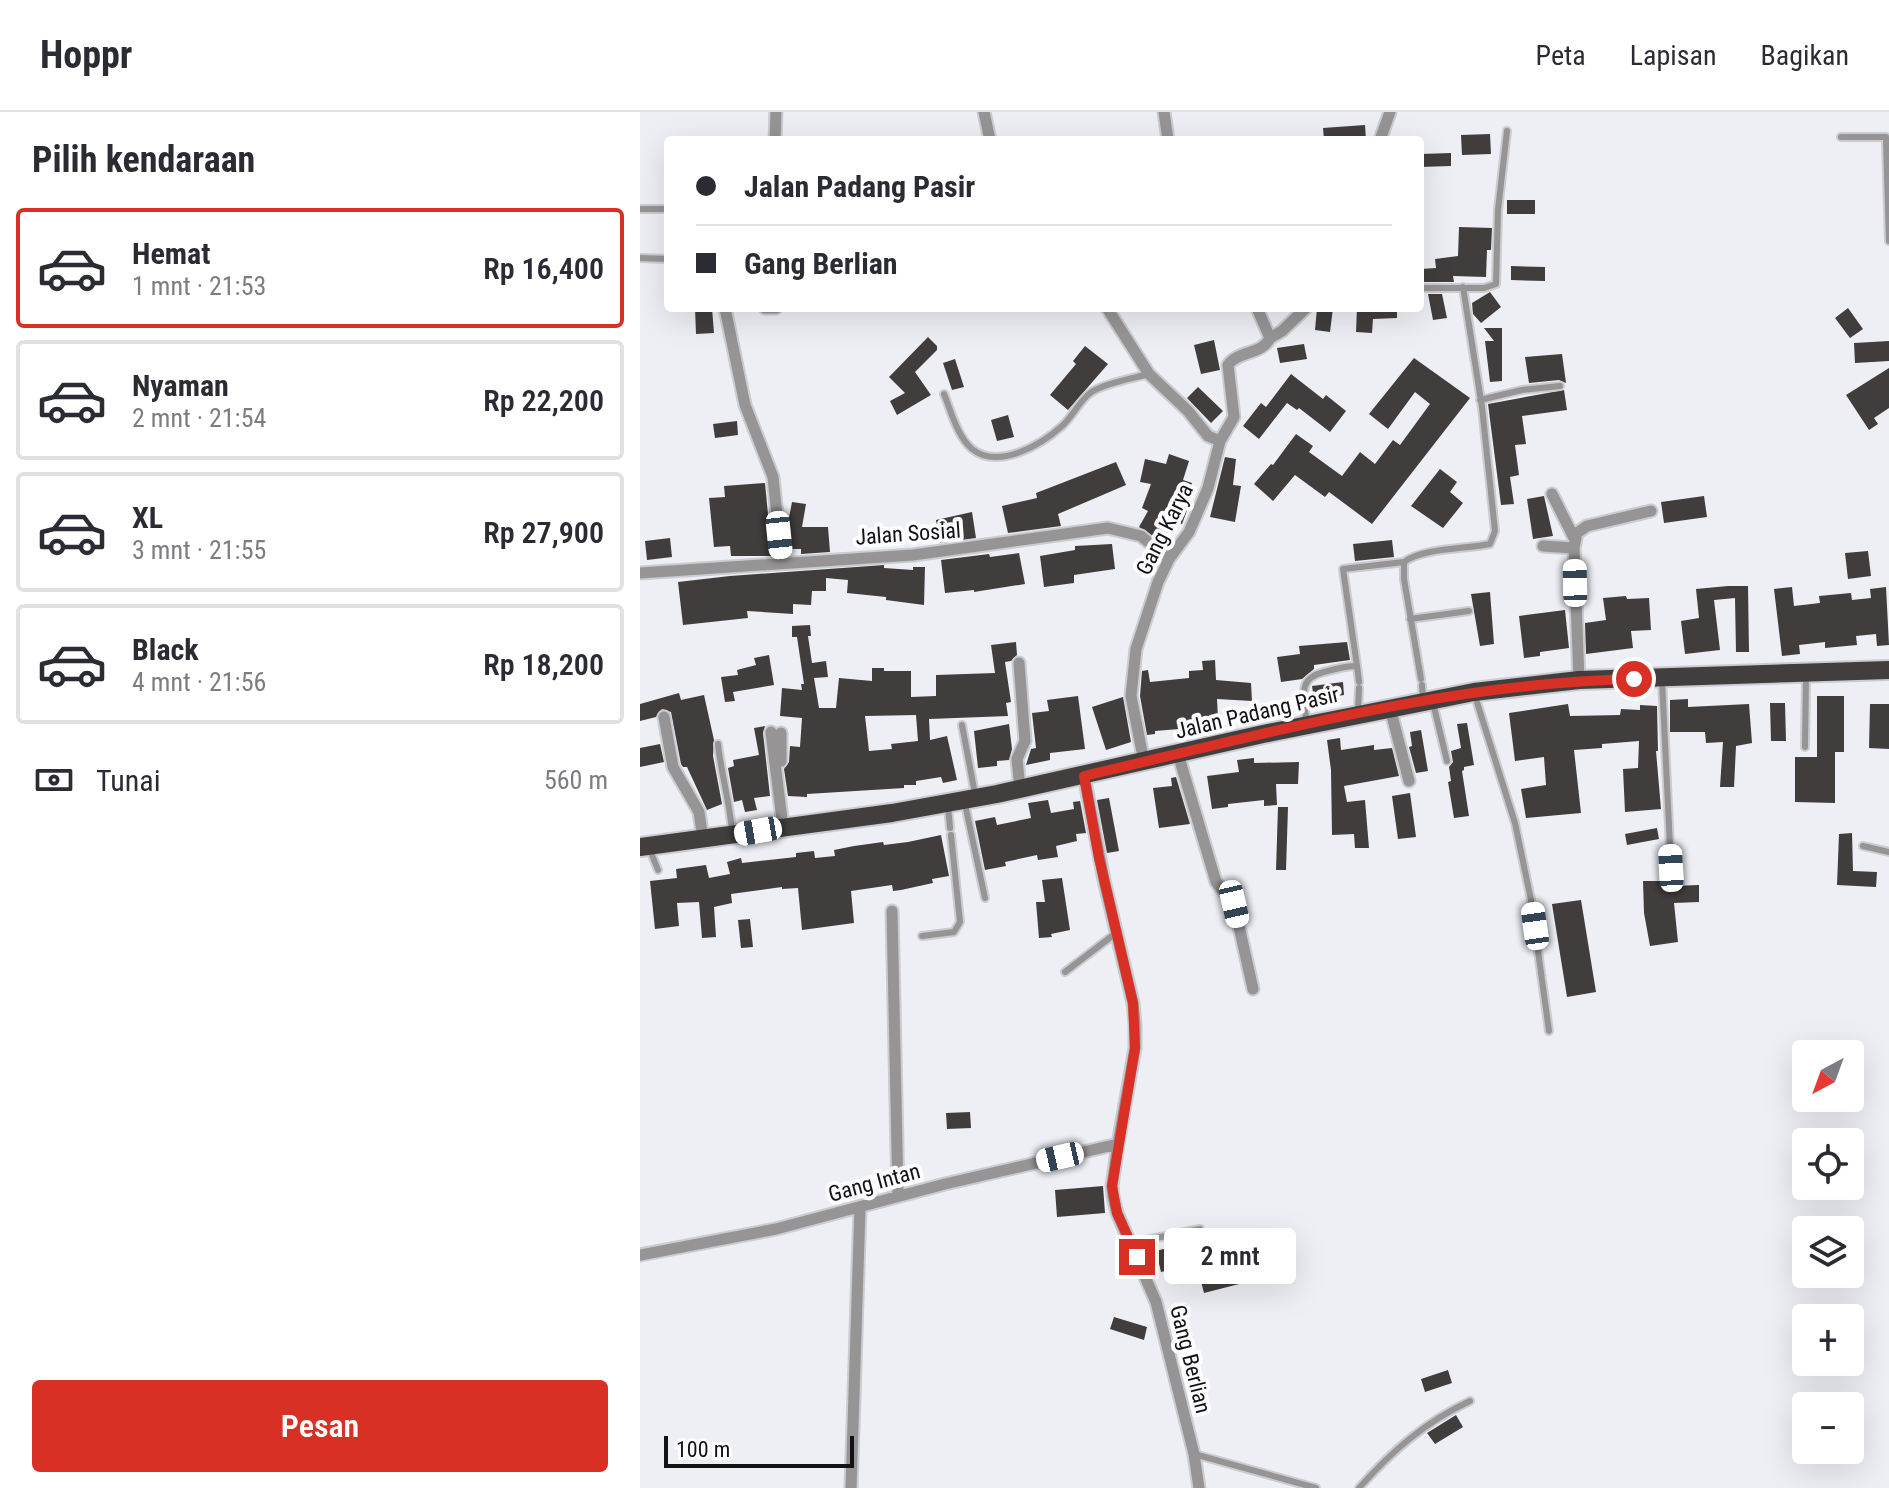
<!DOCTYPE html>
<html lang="id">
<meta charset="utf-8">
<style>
body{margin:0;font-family:"Roboto Condensed",sans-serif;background:#f2f2f3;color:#2b2b33;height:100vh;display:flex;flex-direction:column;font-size:30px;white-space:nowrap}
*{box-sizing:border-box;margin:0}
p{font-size:26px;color:#7c7c81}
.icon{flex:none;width:44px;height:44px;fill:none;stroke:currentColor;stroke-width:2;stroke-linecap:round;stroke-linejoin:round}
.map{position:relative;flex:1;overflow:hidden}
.drawer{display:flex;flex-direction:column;background:#fff;width:640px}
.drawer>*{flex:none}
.top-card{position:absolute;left:24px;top:24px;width:760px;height:176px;border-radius:8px;box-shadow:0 8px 32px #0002;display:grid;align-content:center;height:176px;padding:0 32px;background:#fff}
.needle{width:52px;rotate:221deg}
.fabs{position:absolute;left:1152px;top:928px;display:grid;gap:16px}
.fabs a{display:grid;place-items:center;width:72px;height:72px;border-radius:8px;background:#fff;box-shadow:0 8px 32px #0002;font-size:40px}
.scale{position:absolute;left:24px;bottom:20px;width:190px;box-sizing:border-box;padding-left:8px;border:4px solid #121214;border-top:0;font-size:22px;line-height:28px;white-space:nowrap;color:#121214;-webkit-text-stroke:6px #fcfcfe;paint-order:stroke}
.end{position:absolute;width:36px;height:36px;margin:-18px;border:10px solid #d93025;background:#fff;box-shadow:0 0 0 4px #fff}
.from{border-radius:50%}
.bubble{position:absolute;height:56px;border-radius:8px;background:#fff;box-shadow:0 8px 32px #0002;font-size:26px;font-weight:600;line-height:56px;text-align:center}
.car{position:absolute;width:24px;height:48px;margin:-24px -12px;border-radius:10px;box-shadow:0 0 6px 2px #0007;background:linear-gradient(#fff 24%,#345 0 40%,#fff 0 76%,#345 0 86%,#fff 0)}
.top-card b{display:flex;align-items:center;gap:28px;height:76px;font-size:30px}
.top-card b+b{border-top:2px solid #e1e1e2}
.top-card i{width:20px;height:20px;background:#2b2b33}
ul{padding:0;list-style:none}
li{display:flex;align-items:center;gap:24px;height:120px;margin:0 16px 12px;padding:0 16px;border:4px solid #e1e1e2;border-radius:8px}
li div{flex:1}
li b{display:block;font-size:30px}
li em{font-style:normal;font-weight:600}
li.on{border-color:#d93025}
li>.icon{width:72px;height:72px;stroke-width:1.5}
h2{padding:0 32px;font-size:36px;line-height:96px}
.pay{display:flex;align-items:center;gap:20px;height:88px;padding:0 32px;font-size:30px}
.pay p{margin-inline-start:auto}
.cta{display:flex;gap:16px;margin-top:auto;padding:16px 32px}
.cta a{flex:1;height:92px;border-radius:8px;background:#d93025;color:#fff;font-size:32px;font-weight:600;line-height:92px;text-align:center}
header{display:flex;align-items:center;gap:48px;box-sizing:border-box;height:112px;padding:0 40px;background:#fff;border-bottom:2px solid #e1e1e2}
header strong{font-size:38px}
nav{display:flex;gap:44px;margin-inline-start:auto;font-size:28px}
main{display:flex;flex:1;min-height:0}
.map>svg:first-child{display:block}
.building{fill:#413d3c;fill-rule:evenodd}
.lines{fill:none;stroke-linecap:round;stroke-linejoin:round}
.service-casing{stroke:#caccd0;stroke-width:10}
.minor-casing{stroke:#caccd0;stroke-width:15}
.trunk-casing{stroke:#caccd0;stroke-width:22}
.service{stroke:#969494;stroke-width:6}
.minor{stroke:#969494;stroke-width:11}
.trunk{stroke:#423e3e;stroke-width:18}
.route{stroke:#d93025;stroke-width:10}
.labels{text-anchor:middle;stroke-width:8;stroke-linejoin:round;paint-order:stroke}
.street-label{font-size:22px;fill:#121214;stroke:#fcfcfe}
</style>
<header>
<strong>Hoppr</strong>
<nav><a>Peta</a><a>Lapisan</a><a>Bagikan</a></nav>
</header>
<main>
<section class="drawer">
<h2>Pilih kendaraan</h2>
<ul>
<li class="on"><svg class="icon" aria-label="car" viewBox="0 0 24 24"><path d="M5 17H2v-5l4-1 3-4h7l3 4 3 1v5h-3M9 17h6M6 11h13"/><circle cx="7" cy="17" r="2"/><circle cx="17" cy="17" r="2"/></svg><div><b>Hemat</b><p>1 mnt · 21:53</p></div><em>Rp 16,400</em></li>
<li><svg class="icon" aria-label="car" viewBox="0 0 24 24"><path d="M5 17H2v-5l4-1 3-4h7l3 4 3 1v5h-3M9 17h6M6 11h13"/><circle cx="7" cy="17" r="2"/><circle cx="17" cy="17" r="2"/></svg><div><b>Nyaman</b><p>2 mnt · 21:54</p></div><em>Rp 22,200</em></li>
<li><svg class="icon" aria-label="car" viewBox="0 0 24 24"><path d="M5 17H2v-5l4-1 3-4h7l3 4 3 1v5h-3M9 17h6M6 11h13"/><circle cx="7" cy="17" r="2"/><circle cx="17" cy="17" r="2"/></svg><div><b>XL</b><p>3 mnt · 21:55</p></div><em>Rp 27,900</em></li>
<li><svg class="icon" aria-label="car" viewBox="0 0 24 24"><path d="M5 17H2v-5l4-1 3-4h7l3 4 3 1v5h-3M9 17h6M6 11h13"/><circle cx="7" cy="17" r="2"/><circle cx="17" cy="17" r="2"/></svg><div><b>Black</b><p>4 mnt · 21:56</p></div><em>Rp 18,200</em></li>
</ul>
<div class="pay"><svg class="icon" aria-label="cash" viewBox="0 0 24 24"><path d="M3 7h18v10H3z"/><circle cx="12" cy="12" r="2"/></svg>Tunai<p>560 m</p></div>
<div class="cta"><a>Pesan</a></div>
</section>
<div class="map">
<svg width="1249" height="1376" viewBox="0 0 1249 1376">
<rect width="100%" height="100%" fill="#edeff4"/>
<path class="building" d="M725,13L726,28H684L683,16Z
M850,22L851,42L822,43L821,23Z
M811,41V54L780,55V42Z
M867,88H895V102H867Z
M819,115L852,116L851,138H847L846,165L813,164L814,170H782L781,157L796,156L795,147L818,144Z
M871,154L905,155V169L871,168Z
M850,180L861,195L841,211L833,202L832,191Z
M788,182H802L807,206L793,208Z
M55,196H72L74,221L56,222Z
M677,196H693L690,220L675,218Z
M717,196H757V206L733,207L732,221L716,220Z
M1208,196L1223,217L1210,226L1195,206Z
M844,216H862V269L850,270L845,229H854Z
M288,225L297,234V238L275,260L291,283L257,303L250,289L265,281L249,265Z
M574,228L580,258L561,262L554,233Z
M1249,229V249L1215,251L1214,231Z
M664,232L667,247L640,251L637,236Z
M445,234L468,252L428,298L410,283L436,252L433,249Z
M922,242L926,271L919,268L889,271L885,245Z
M774,246L830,286L732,412L689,380L685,385L655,363L633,389L614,372L631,352L633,353L656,322L673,334L669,340L702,364L720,340L735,352L753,328L760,333L790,292L775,280L748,317L729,302Z
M315,247L324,275L312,278L303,251Z
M1249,256V296L1234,306L1238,312L1229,318L1206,283Z
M651,262L683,287L686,283L706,299L690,320L659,296L657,298L647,291L619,327L603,314L621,291L626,295Z
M558,275L583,299L571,311L547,286Z
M924,278L927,298L882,304L886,332L875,333L879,363L870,365L874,392L861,393L848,292Z
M368,303L374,325L357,329L351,308Z
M97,309L98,323L75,326L73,312Z
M529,342L549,349L543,368L552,371L543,394L548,396L542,412L534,409L523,431L499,415L508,399L502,396L511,372L500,370L505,347L526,352Z
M585,345L596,347L593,373L601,374L595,410L570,405Z
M476,350L486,373L418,402L421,414L368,421L362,394L397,386L396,381Z
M800,357L817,370L810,380L823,391L803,416L771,394Z
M125,371L132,444H91L90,434L74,435L69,386L85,385L84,374Z
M904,384L913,424L893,427L887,387Z
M1064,384L1067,405L1024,411L1021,390Z
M152,390L166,392L162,415H188L190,440L161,442V437H149L147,416Z
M332,400L336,426L300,431L296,408Z
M30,426L32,445L7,448L5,429Z
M752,428L754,445L715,449L713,432Z
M472,432L475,457L434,463V471L404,475L400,444L435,438V434Z
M1228,439L1231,464L1208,467L1205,441Z
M379,441L385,472L334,480V478L305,481L301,448L349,442L350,445Z
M244,453V456L273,458V455H285L284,493L246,488V485L207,481L208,468L186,466V479H172L171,493L153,492V502L107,499L108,506L43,513L38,470L90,464Z
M1088,474H1108L1109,540H1096L1095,486L1074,488L1080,538L1045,542L1041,509L1059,506L1056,477Z
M1152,475L1154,494L1180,491L1179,484L1211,481L1212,488L1231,486L1230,477L1246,475L1249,533L1237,534L1236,522L1216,524L1217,533L1185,536V530L1159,533L1160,542L1142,544L1134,477Z
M850,480L854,532L840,534L831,482Z
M986,484L987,487L1009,486L1011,518L991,519L993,536L946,542L945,511L966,508L963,486Z
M925,498L929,536L900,540V544L884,546L879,504Z
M170,513L171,524H168L172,551L186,549L188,565L174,566L179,596H196L199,566L232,569V556H244V559H271V585L296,584V563L355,561L351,533L376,530L377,543L371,549L365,550L371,590L366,591L368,604L289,607L290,628L307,624L317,668L303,671L301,665L276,669V673H264V676L167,682V685L148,684L144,657L149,650L150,634L160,635L162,606L140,604L142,576L162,578L161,572H164L157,525H152V514ZM276,603L278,629L251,632L252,637L229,639L225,604Z
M707,530L710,548L674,553V557L662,567L641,570L637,545L660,542L659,534Z
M129,543L134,573L93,580L95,589L85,590L81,565L98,563L97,558L116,553L114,546Z
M575,548L576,568L611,571L612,589L577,587L578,606L563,607V615L515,619V622L507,623L500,584L502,559L508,558L510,570L549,566V559L563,558L562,549Z
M703,570L704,583L674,587L672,574Z
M39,581L41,588L64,583L74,628L73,644L82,692L67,698L47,655H43L41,652L31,600L22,597L16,605L0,609V592Z
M438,584L445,637L410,641V648L386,653L391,637L396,636L392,601L409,599L407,588Z
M1177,584H1204V640H1195V691L1155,690V645H1177Z
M483,585L491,630L466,638L452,595Z
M1048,587V595L1109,592L1112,631L1096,634L1094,675H1080L1083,630L1066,631L1065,620H1030V588Z
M1130,591H1145L1146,629H1131Z
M928,592L930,604L980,603L981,597L1000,598V593L1017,594L1018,639H1016L1021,697L985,700L983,657L998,656L999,629L962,632V636L934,638L941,701L886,706L881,677L906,673L904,645L875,649L869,601Z
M1230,592H1249V637L1229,636Z
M827,611L834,653L824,655V658L822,659L829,704L814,706L808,670L811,669L809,655L813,650L811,639L821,636L817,612Z
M369,612L372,637L369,648L357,649V654L338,656L334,619Z
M125,614L123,621L130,684L114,686L117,698L105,700L102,688L94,690L88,656L94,654L93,648L119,643L114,616Z
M781,618L788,659L776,661L769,635L772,634L770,620Z
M700,626L701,638L734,633V638L752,636L759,664L704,674L707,690L725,688L729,736H715L714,722L692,723L691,658L687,628Z
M20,632L24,650L0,655V636Z
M614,646V651L659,650L658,672H636L637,693L624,694V688L588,692V695L572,697L567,664L599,660L597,648Z
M536,665L550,712L519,716L513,676L532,674L531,666Z
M770,681L776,725L758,727L752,684Z
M469,686L479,739L467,741L457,688Z
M408,688L411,701L434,697L433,690L440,689L446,721L436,722L437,729L416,734L418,745L398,748L397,743L365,750L366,754L345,758L335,709L355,705L357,713L391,706L388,691Z
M638,695H648L646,758H636Z
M1017,716L1019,727L987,733L985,722Z
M1212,721L1213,759L1237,760L1236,775L1197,773L1199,722Z
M301,723L309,764L292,767L293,771L261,778L253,779L252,773L211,779L214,811L162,818L158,776L142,777V775L91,782L92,791L74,795L76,825L62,826L59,790L37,791L39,814L15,817L10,769L37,766L36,757L66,753L69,766L90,762L87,750L101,746L102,751L156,745V741L174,739L175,746L195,744L194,738L214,734L243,730L244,733L268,730Z
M422,766L430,818L411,822L412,825L399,826L396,790H405L402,768Z
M1003,769H1033V774L1059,773V790L1034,791L1038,830L1010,834L1004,801Z
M941,788L956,880L927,885L912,792Z
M110,807L113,835L101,836L98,808Z
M330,1000L331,1016L307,1017L306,1001Z
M463,1074L465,1101L417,1105L415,1078Z
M557,1128L563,1149L521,1160L516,1139Z
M598,1152L603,1171L564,1181L559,1162Z
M474,1205L507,1215L504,1228L470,1217Z
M808,1258L812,1271L785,1280L781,1267Z
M816,1303L823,1315L795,1332L787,1321Z"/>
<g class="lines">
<defs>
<path id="service" d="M1201,25H1246
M1246,25L1247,63H1249
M1247,63L1249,129
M0,97H28
M0,146L28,147
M780,176H844L856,172L858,98L867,19
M304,282C311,299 317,324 332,337C358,358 401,333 422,314C432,305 439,290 450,281C465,271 491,267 509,262
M840,288L882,278L920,274
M770,507L829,499
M717,554L703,457L764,450
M781,567L764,467V450C782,436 826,437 850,432L855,419L842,295L823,175
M1022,568L1031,756
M782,573L783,589
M835,584L875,711L891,788L909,919
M793,591L807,649
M718,598L719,576
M666,609C665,585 656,567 684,560C695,557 705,554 717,554L719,570
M322,613L335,682
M78,632C81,662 90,690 92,720
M1165,635L1166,565
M325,692L345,786
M308,694L310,716
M1223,734L1249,740
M10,738L18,758
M282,824L314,820L320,810L311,723
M425,860L476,821
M491,1131L560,1117
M554,1342L676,1376
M719,1376C752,1339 785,1310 830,1289"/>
<path id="minor" d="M344,0L350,28
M524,0L528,28
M135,28L136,0
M740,28L750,0
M85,196L105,293L133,365L142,451
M125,196H136
M467,196L509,262L548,299L568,324L580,329L568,376L549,420L529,447L518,470L496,537L491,584L504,650
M630,226L642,219L666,196
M580,329L594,305L588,253C599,238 622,243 630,226L617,196
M912,382L935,428
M903,434L934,436
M0,461L273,443L468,416L501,424L529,447
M379,551L385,629L377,647L380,677
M939,568L934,436L937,421L947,414L1011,399
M750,596L769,669
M24,605L33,655L59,700L63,727
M131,620L143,715
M538,642L576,770L594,792L613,877
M135,650L141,649V621
M444,664L464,768L493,891L495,913V936L478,1032L472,1074L473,1084L477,1101L516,1190L554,1342L559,1376
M252,799L258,1084
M0,1143L136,1117L305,1072L478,1032
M211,1376L220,1095"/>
<path id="trunk" d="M0,735L252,701L357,682L623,622L834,580L939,568L1249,558"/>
</defs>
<use href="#service" class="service-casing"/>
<use href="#minor" class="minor-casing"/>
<use href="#trunk" class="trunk-casing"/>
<use href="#service" class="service"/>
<use href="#minor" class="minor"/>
<use href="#trunk" class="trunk"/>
</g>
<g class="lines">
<path class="route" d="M497,1145L477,1101L472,1074L495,936L493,891L459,746L444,664C625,622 807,571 994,567"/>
</g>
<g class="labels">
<g class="street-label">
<text transform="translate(524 417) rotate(-63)" y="8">Gang Karya</text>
<text transform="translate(268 421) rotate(-4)" y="8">Jalan Sosial</text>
<text transform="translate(617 600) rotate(-13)" y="8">Jalan Padang Pasir</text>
<text transform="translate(234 1070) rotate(-15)" y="8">Gang Intan</text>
<text transform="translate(551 1247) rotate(76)" y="8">Gang Berlian</text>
</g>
</g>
</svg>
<div class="fabs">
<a><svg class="needle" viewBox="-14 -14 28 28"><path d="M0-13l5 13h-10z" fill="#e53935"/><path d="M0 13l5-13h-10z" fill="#7c7c81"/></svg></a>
<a><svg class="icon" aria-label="locate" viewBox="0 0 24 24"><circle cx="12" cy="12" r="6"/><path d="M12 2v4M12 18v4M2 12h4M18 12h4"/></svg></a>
<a><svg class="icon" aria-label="layers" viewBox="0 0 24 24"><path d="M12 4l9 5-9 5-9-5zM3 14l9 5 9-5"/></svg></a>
<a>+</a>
<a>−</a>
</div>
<div class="scale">100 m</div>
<i class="end from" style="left:994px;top:567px"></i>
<i class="end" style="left:497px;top:1145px"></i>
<div class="bubble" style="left:524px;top:1116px;width:132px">2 mnt</div>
<i class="car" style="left:139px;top:423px;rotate:174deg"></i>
<i class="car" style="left:935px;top:471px;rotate:359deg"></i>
<i class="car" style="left:118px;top:719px;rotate:260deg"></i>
<i class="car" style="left:1031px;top:756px;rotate:357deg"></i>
<i class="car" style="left:594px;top:792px;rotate:167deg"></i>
<i class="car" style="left:895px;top:814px;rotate:352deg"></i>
<i class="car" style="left:420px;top:1045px;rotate:257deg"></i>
<div class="top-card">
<b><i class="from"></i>Jalan Padang Pasir</b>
<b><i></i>Gang Berlian</b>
</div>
</div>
</main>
